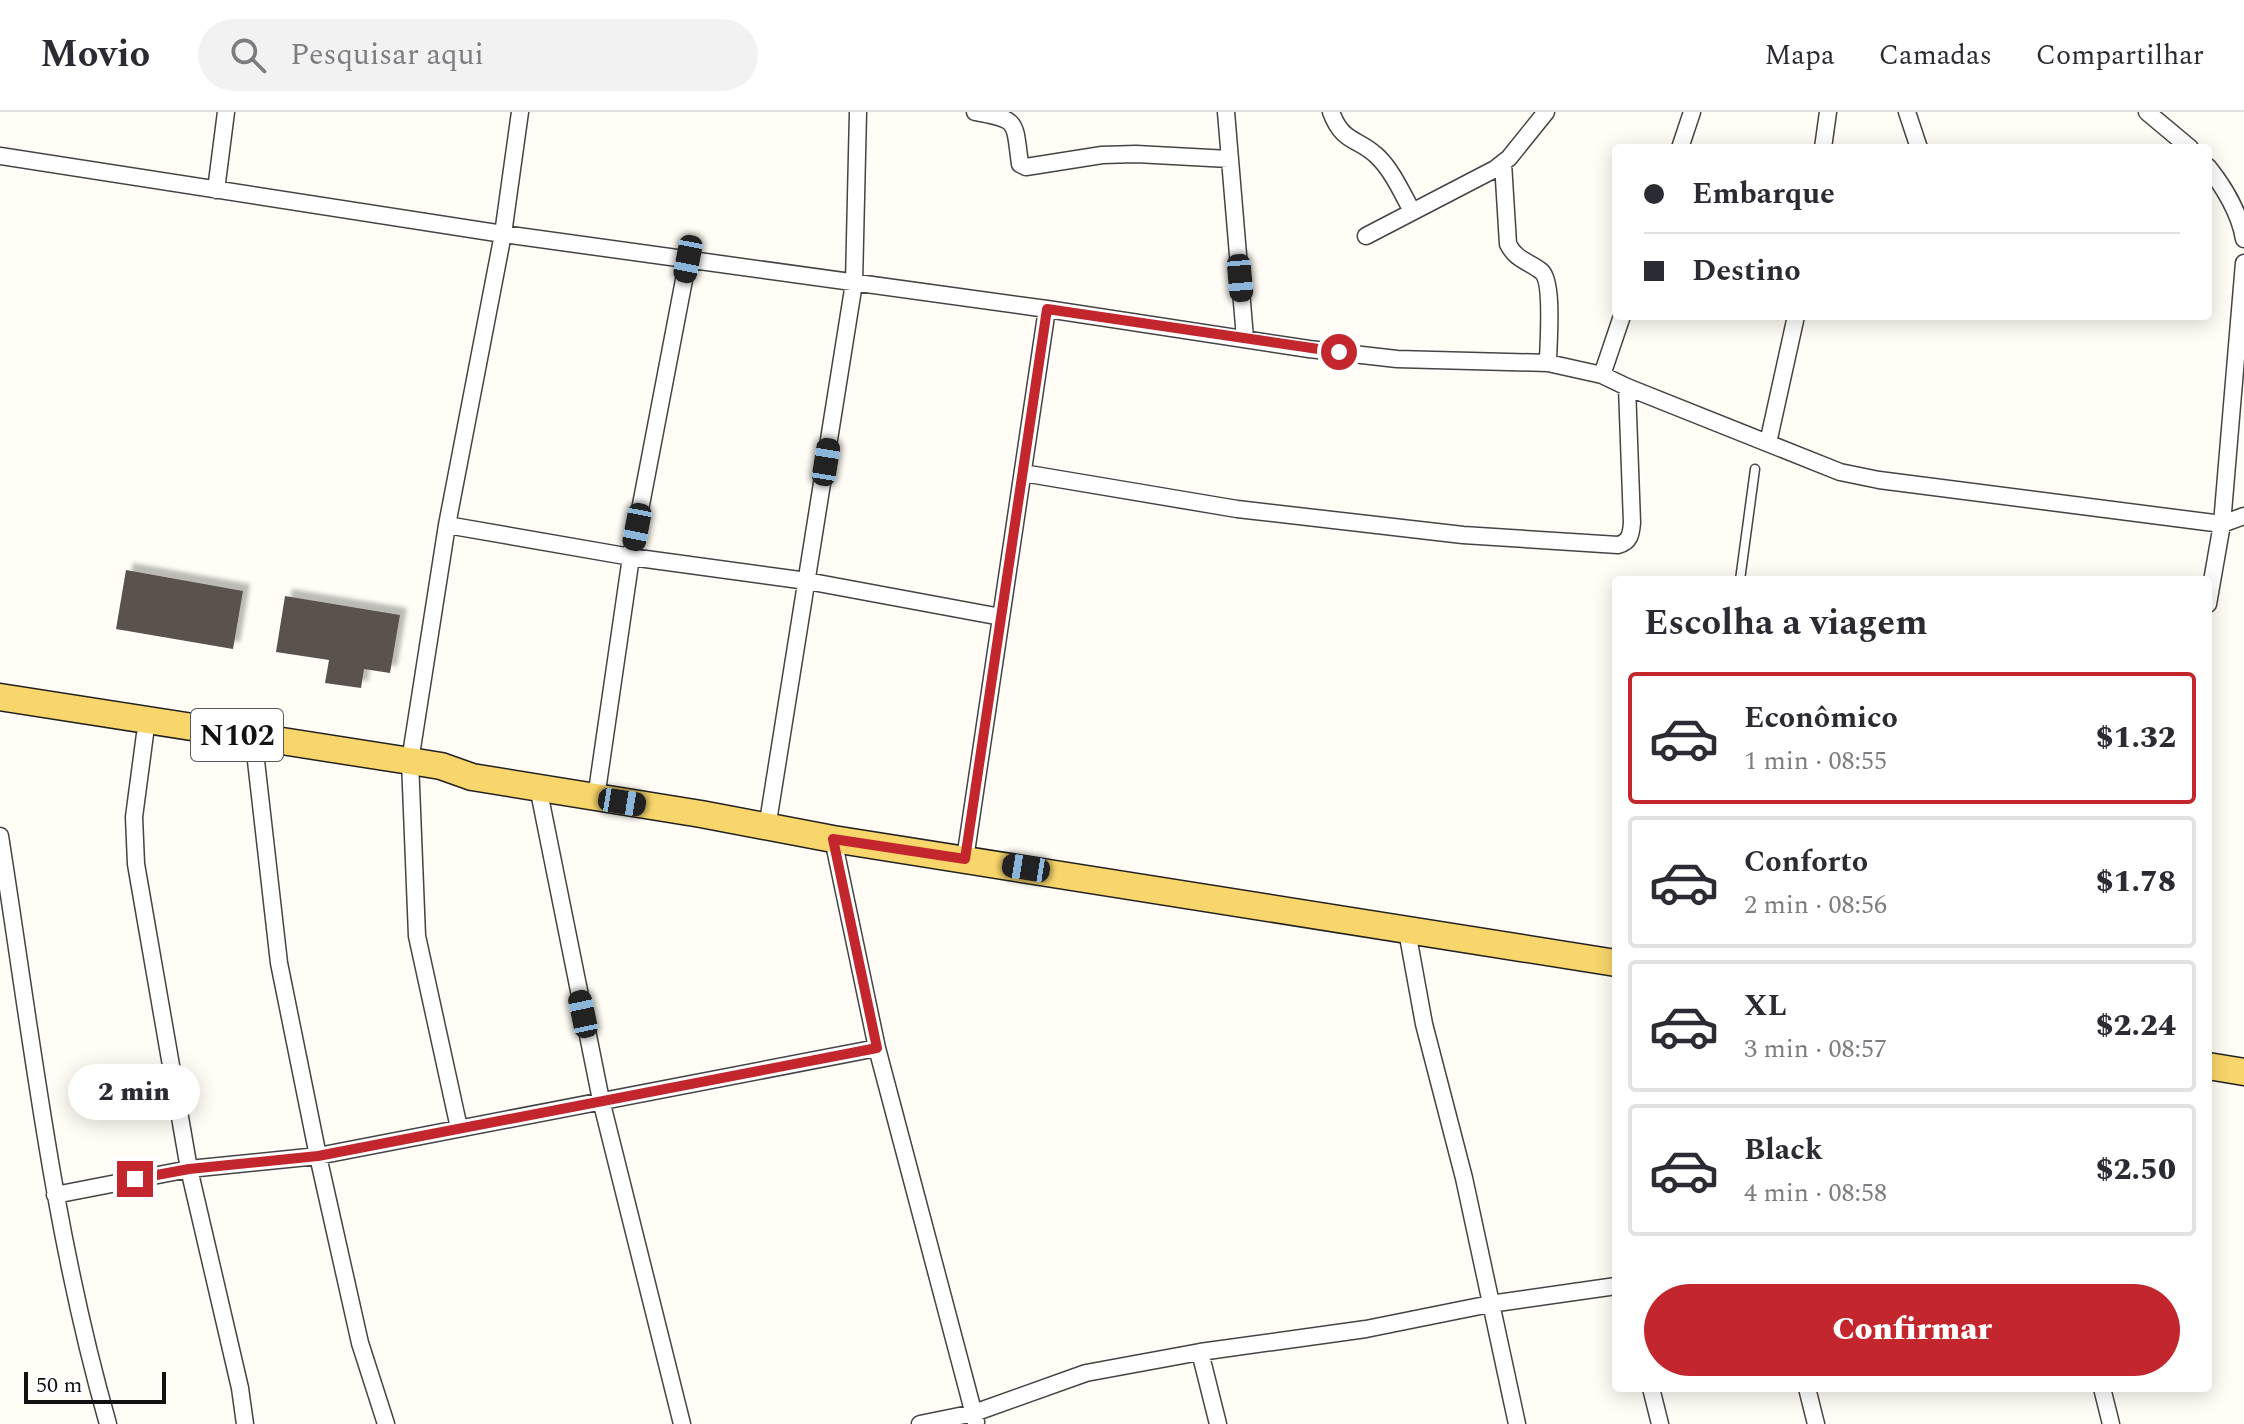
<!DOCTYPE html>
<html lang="pt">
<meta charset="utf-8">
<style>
body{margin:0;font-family:Spectral,serif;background:#f2f2f3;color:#2b2b33;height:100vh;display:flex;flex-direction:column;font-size:30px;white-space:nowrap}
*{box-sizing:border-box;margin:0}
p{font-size:26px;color:#7c7c81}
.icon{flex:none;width:44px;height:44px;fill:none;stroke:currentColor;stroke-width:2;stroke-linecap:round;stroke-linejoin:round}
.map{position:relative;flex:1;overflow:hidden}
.sheet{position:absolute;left:1612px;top:464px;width:600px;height:816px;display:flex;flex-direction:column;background:#fff;border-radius:8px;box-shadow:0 4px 20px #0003}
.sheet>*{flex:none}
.banner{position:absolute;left:1612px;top:32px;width:600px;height:176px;border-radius:8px;box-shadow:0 4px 20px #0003;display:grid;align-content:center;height:176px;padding:0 32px;background:#fff}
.scale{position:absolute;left:24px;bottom:20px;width:142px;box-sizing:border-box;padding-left:8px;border:4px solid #111;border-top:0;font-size:22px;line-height:28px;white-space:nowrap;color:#111;-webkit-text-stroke:6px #fff;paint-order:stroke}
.end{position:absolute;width:36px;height:36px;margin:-18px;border:10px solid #c4262e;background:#fff;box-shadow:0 0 0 4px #fff}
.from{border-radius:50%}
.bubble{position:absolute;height:56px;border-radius:28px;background:#fff;box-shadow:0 4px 20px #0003;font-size:26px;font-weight:800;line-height:56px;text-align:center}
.car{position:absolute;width:24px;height:48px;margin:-24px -12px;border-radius:10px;box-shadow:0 0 6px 2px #0007;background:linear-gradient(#222 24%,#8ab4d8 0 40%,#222 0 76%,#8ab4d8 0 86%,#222 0)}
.banner b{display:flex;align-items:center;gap:28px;height:76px;font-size:30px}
.banner b+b{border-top:2px solid #e1e1e2}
.banner i{width:20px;height:20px;background:#2b2b33}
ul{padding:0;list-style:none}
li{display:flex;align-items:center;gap:24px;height:132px;margin:0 16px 12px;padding:0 16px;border:4px solid #e1e1e2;border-radius:8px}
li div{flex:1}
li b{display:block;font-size:30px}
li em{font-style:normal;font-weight:800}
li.on{border-color:#c4262e}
li>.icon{width:72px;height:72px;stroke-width:1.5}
h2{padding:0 32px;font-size:36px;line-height:96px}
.action{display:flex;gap:16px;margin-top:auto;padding:16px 32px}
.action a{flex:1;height:92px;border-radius:48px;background:#c4262e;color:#fff;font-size:32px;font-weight:800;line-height:92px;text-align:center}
header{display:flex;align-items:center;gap:48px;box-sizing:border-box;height:112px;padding:0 40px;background:#fff;border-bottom:2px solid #e1e1e2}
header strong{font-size:38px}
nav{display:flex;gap:44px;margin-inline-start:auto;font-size:28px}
.search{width:560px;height:72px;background:#f2f2f3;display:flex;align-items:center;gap:20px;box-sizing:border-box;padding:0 28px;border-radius:44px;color:#7c7c81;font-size:30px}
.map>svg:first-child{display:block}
.building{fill:#5a524d;filter:url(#shadow)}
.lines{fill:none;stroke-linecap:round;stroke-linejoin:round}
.service-casing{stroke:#444;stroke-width:11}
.minor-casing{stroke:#444;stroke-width:19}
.primary-casing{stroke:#222;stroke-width:29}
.service{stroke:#fff;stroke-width:8}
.minor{stroke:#fff;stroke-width:16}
.primary{stroke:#f9d66b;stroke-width:26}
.route{stroke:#c4262e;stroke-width:10}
.labels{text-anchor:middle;stroke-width:8;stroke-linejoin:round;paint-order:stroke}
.shield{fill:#fff;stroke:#585858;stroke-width:2}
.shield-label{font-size:30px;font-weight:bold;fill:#111}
</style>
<header>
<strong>Movio</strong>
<div class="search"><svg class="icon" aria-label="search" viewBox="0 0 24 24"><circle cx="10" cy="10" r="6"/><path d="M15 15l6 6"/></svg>Pesquisar aqui</div>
<nav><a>Mapa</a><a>Camadas</a><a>Compartilhar</a></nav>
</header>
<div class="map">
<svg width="2244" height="1312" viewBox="0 0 2244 1312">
<defs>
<filter id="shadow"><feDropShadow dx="7" dy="-7" stdDeviation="2" flood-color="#0004"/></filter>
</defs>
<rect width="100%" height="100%" fill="#fffdf5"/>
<path class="building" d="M126,458L243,479L233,537L116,517Z
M285,484L400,503L390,561L364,557L361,576L325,571L329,548L276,540Z"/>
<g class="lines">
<defs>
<path id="service" d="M1740,468L1755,357"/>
<path id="minor" d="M975,0C1019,8 1014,8 1020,52L1026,55L1102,43L1136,42L1229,47
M1226,0L1245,226
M1331,0C1343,32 1357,25 1377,44C1392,58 1402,81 1412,99
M1907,0L1919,36
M2147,0L2190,36
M1680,36L1692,0
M1823,36L1828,0
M0,44L503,122L1047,197L1309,237L1397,247L1548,251L1602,263L1627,275L1840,360L1879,368L2222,412L2244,404
M1503,51L1508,132C1516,148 1528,149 1541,159C1554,169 1548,233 1548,251
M2208,55C2224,75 2240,102 2244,127
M216,78L226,0
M1366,124L1495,57L1509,46L1546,0
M1602,263L1622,204
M1768,331L1796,204
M1023,361L1237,397L1463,423L1618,433C1630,430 1631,422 1632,411L1627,275
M447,413L631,445L807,469L1001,505
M2208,492L2222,412L2244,151
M145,622L134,705L136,752L189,1057L240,1276L245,1312
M255,640L279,851L318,1044L360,1231L386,1312
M538,675L601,988L682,1312
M596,686L631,445L688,147
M767,716L854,171L858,0
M0,724C31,921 53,1120 108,1312
M833,727L877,936L976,1310
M965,747L1047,197
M1407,819L1424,912L1464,1066L1517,1312
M459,1016L417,824L410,649L447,413L503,122L520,0
M55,1083L189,1057L318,1044L877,936
M1200,1240L1218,1312
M1651,1276L1660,1312
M1807,1276L1816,1312
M2102,1276L2111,1312
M920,1312L974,1301L1086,1261L1200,1240L1366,1217L1490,1192L1616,1174"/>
<path id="primary" d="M0,585L410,649L441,654L472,665L701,702L833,727L1616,851
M2208,954L2244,960"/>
</defs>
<use href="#service" class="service-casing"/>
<use href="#minor" class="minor-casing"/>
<use href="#primary" class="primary-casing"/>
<use href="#service" class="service"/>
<use href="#minor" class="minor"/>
<use href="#primary" class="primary"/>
</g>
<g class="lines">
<path class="route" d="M135,1067L189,1057L318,1044L877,936L833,727L965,747L1047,197L1339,240"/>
</g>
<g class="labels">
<rect class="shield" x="191" y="597" width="92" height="52" rx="6"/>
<g class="shield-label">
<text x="237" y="633">N102</text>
</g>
</g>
</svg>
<div class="scale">50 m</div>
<i class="end from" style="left:1339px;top:240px"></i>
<i class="end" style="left:135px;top:1067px"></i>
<div class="bubble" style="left:68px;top:952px;width:132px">2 min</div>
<i class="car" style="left:688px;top:147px;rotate:191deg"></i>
<i class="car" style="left:1240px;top:166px;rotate:175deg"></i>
<i class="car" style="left:826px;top:350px;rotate:9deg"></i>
<i class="car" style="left:637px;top:415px;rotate:191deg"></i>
<i class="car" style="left:622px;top:690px;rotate:99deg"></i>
<i class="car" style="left:1026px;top:756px;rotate:279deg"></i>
<i class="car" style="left:583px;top:902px;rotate:348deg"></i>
<div class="banner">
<b><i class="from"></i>Embarque</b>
<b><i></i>Destino</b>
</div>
<section class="sheet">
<h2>Escolha a viagem</h2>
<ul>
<li class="on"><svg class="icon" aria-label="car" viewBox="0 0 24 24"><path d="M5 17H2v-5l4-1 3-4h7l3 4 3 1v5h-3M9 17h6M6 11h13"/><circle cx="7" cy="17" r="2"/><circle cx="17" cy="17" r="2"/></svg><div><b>Econômico</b><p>1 min · 08:55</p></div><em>$1.32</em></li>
<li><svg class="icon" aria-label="car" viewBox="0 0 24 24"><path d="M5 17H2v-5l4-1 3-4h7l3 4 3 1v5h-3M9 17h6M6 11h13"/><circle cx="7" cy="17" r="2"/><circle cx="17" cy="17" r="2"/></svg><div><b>Conforto</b><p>2 min · 08:56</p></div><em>$1.78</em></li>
<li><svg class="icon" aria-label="car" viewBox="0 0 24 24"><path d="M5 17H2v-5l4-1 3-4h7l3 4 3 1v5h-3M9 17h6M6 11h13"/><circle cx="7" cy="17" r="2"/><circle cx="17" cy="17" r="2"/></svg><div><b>XL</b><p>3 min · 08:57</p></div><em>$2.24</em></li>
<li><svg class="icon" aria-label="car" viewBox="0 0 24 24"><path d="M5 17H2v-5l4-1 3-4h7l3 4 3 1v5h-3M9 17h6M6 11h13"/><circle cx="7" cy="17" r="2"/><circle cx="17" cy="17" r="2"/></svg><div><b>Black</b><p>4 min · 08:58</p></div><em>$2.50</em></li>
</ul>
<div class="action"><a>Confirmar</a></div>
</section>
</div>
